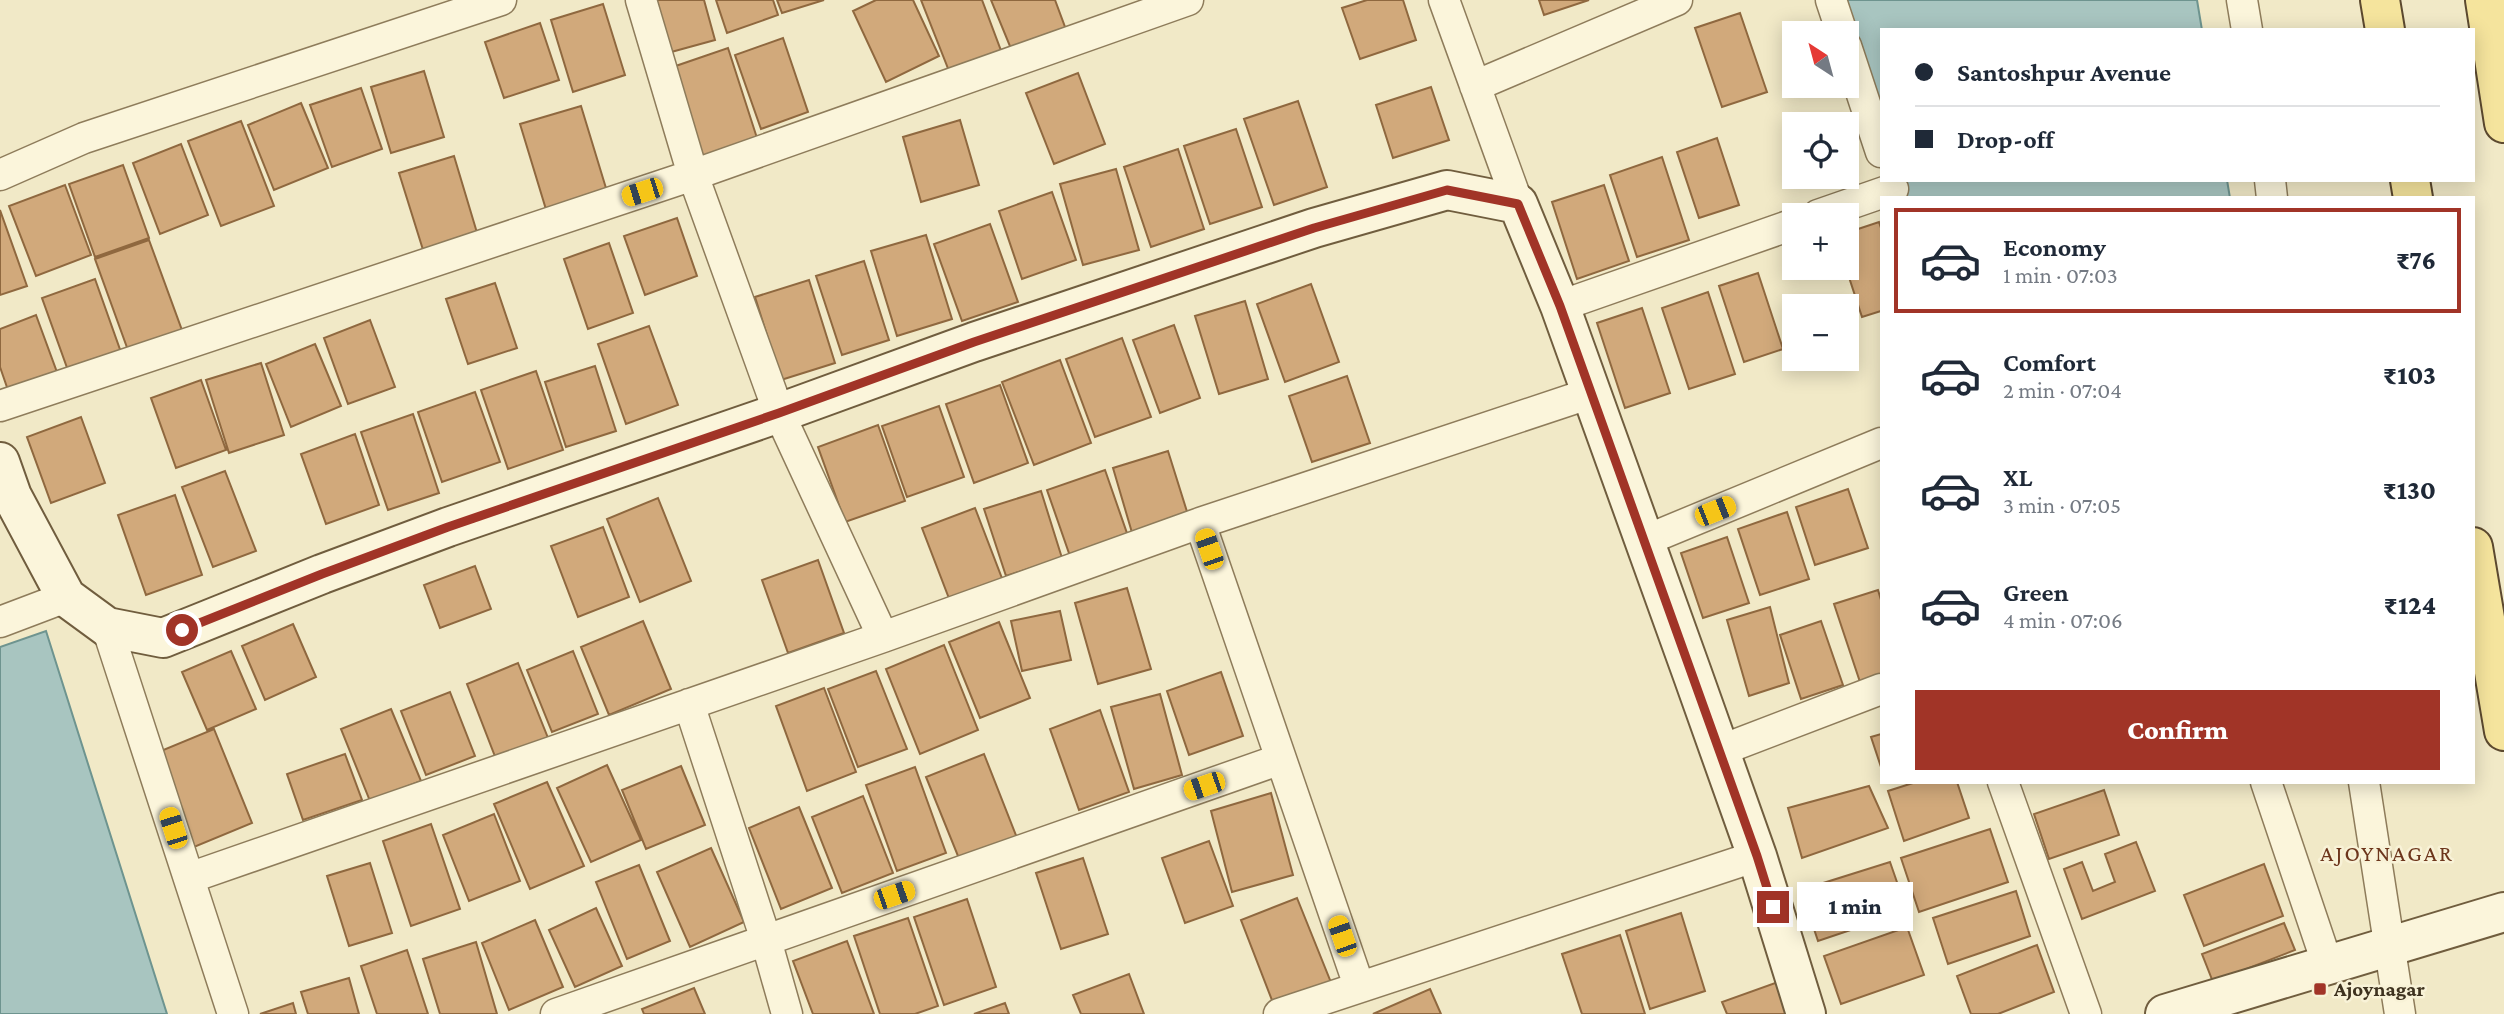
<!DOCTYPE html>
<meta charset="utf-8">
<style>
body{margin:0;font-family:"Crimson Pro",serif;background:#f2f2f3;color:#1f2937;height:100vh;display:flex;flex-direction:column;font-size:26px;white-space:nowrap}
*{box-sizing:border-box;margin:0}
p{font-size:23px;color:#747a83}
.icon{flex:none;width:38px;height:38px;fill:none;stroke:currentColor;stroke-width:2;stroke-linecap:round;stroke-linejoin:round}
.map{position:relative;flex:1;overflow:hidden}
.panel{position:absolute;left:1880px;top:196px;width:595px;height:588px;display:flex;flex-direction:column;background:#fff;border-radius:0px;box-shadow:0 4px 18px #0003}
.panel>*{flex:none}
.top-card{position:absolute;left:1880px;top:28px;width:595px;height:154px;border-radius:0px;box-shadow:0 4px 18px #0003;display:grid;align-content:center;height:154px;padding:0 35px;background:#fff}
.needle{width:46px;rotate:324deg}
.fabs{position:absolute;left:1782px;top:21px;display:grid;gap:14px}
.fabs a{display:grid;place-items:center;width:77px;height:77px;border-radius:0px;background:#fff;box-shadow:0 4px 18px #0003;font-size:35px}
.end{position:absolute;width:32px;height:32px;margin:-16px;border:9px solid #a13427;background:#fff;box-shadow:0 0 0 4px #fff}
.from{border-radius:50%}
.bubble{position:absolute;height:49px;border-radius:0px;background:#fff;box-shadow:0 4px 18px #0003;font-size:23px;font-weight:800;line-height:49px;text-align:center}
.car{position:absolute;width:21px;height:42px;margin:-21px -10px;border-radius:9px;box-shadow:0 0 5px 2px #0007;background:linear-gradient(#f5c518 24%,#345 0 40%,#f5c518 0 76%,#345 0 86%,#f5c518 0)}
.top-card b{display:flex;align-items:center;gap:24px;height:66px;font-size:26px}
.top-card b+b{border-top:2px solid #e0e1e3}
.top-card i{width:18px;height:18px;background:#1f2937}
ul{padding:12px 0 0;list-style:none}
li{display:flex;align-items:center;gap:21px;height:105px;margin:0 14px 10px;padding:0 21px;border:4px solid transparent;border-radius:0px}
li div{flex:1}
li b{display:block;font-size:26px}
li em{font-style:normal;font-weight:800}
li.on{border-color:#a13427}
li>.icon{width:63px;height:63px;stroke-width:1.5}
.button{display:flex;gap:14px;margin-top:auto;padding:14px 35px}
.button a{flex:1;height:80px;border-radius:0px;background:#a13427;color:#fff;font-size:28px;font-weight:800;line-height:80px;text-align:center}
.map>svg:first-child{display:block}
.water{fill:#a8c5c0;stroke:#6e948f;stroke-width:2}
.building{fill:#d1a97b;stroke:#8f683f;stroke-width:2}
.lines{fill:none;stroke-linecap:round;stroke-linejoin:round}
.minor-casing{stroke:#8e7c5b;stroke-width:33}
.secondary-casing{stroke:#705d3e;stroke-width:42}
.primary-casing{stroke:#5c492f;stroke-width:42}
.minor{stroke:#fbf5db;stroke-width:30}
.secondary{stroke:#fbf5db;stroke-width:38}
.primary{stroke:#f5e49d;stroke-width:38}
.route{stroke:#a13427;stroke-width:9}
.poi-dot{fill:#a13427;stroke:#f8f2d7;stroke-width:2.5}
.labels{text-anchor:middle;stroke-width:5;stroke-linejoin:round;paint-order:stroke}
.poi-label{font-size:21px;font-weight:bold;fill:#3e321f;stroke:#f8f2d7;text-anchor:start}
.neighbourhood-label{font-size:23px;letter-spacing:2px;fill:#6d361c;stroke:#f8f2d7}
</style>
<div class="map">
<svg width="2504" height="1014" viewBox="0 0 2504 1014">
<rect width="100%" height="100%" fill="#f1e9c7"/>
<path class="water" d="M1829,0H2197L2202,30H1881V143Z
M1895,180H2227L2230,198H1902Z
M46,631L167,1014H0V647Z"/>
<path class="building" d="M649,0H704L715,40L664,54Z
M716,0H773L778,15L727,33Z
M777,0H824L782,13Z
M876,0H913L939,56L886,82L853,11Z
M921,0H982L1003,56L951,76Z
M991,0H1055L1068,35L1014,56Z
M1367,0H1403L1416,40L1360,59L1342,8Z
M1539,0H1589L1544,15Z
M603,4L625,75L573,92L551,20Z
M1740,13L1767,92L1722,107L1695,28Z
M540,23L559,80L504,98L485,42Z
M783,38L808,112L761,129L735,55Z
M728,48L757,138L696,159L667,69Z
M424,71L444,137L391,153L371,87Z
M1078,73L1105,144L1054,164L1026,93Z
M1431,87L1449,140L1393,158L1376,105Z
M361,88L382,149L332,167L310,105Z
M1298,101L1327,187L1274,205L1244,119Z
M301,103L328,168L274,190L248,125Z
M581,106L609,198L548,216L520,124Z
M960,120L979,185L921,202L903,137Z
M241,121L274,206L221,226L188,141Z
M1236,129L1262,207L1210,224L1184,146Z
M1717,138L1739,205L1699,218L1677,152Z
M181,144L208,215L160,234L133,163Z
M1178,149L1204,229L1151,247L1124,167Z
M454,156L478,236L424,253L399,173Z
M1662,157L1689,240L1637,257L1610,175Z
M123,165L149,238L95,257L69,184Z
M1116,169L1139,250L1083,265L1060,184Z
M65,185L91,255L36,276L9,206Z
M1604,185L1629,261L1577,279L1552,202Z
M1052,192L1076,260L1022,279L999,211Z
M0,210L27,286L0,295Z
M677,218L697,276L645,295L624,236Z
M1879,222L1881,228V311L1862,317L1846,268V233Z
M990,224L1018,302L962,321L934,244Z
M926,235L952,319L897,336L871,251Z
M149,240L183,333L129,353L95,259Z
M609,243L633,313L588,329L564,259Z
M864,261L889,340L842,355L816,276Z
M1758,273L1783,349L1744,362L1719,286Z
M95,279L123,358L70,376L42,298Z
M809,280L835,363L781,380L755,297Z
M495,283L517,348L468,364L446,299Z
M1311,284L1339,362L1285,382L1257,304Z
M1708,292L1735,374L1689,389L1662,308Z
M1245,301L1268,379L1219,394L1195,316Z
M1642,308L1670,393L1625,408L1597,323Z
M36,315L58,375L9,393L0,367V329Z
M370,320L395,387L348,404L324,338Z
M1174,325L1200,398L1160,413L1133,340Z
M649,326L678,405L626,424L598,344Z
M1122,338L1151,417L1095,437L1066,359Z
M315,344L341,406L291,427L266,364Z
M1060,360L1091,443L1034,465L1002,382Z
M261,363L284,435L229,453L206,380Z
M595,366L616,431L566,447L545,382Z
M536,371L563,450L508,469L481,390Z
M1347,376L1370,443L1312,462L1289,396Z
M201,380L226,450L176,468L151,398Z
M1000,385L1028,463L974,483L946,404Z
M475,392L500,462L442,482L418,412Z
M939,406L964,477L907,497L882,426Z
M413,414L439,493L388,510L361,432Z
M81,417L105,483L51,503L27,437Z
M878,425L905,501L845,522L818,447Z
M355,434L379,505L326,524L301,454Z
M1168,451L1189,518L1133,536L1113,468Z
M1105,470L1129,539L1071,559L1047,490Z
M225,471L256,551L213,567L182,487Z
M1848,489L1868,548L1815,565L1796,507Z
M1041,491L1062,558L1006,576L984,509Z
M175,495L202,575L146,595L118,515Z
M658,498L691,581L640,602L607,519Z
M975,508L1003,581L950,601L922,528Z
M1787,512L1809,579L1760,595L1738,529Z
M603,527L629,597L578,617L551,546Z
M1727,537L1749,603L1703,618L1681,553Z
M818,560L844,633L788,653L762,580Z
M475,566L491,609L440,628L424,585Z
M1127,588L1151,669L1098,684L1075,603Z
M1878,590L1881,600V675L1860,682L1834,604Z
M1770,607L1789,683L1749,696L1727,620Z
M1060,611L1071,660L1022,671L1011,621Z
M643,621L671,689L609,715L581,647Z
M1821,621L1843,685L1801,699L1780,635Z
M999,622L1030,698L980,718L949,642Z
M293,624L316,677L265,700L242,646Z
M944,645L978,730L920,754L886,669Z
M231,651L256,709L207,730L182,672Z
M573,651L598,714L552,732L527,670Z
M518,663L548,738L496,759L467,684Z
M876,671L907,749L858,767L828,689Z
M1221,672L1243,736L1189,755L1167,691Z
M824,688L856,772L807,791L776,706Z
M450,692L475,756L426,775L401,711Z
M1160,694L1182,775L1134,789L1111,707Z
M391,709L421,781L370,801L341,729Z
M1100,710L1129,792L1079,810L1050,729Z
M214,729L252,823L194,847L156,753Z
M1881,734V767L1871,737Z
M345,754L362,800L303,820L287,774Z
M984,754L1017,838L960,861L926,777Z
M607,765L641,840L591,862L557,788Z
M681,766L705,825L646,849L622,790Z
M915,767L946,853L897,871L866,785Z
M547,782L584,866L530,889L494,804Z
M1916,782H1957L1969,818L1904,841L1888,791Z
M1869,786L1888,828L1802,858L1788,808Z
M2104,790L2119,835L2049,859L2034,814Z
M1271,793L1293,875L1232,892L1211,811Z
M863,796L893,873L842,893L812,817Z
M799,807L832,888L781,909L749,828Z
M494,814L520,881L469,901L443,835Z
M431,824L460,909L411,926L383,841Z
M1990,829L2008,882L1919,912L1901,858Z
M1209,841L1233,906L1185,923L1162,858Z
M2136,842L2155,891L2082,919L2064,869L2082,862L2093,891L2115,882L2105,854Z
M711,848L744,922L690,947L657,872Z
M1083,858L1108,934L1061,949L1036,873Z
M1890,862L1907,911L1818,941L1801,890Z
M370,863L392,933L349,946L327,876Z
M2264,864L2283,916L2204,946L2184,895Z
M639,865L670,941L627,959L596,882Z
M2016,891L2030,936L1948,964L1933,918Z
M1297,898L1332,985L1275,1008L1241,920Z
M967,899L996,987L944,1005L914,917Z
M596,908L622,966L575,987L549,930Z
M1681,913L1705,991L1650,1009L1626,931Z
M908,918L938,1006L915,1014H880L854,936Z
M535,920L563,987L509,1010L482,943Z
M2284,923L2295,950L2213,982L2202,954Z
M1907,927L1924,975L1841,1004L1824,956Z
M1620,935L1645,1014H1582L1562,954Z
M847,941L874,1014H813L793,961Z
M476,942L497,1014H440L423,959Z
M2037,945L2054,992L1998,1014H1971L1957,976Z
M407,950L428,1014H377L361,966Z
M1129,974L1144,1014H1081L1073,995Z
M349,978L359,1014H308L301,992Z
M1778,982L1789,1014H1727L1722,1002Z
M694,988L705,1014H644L642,1009Z
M1430,989L1441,1014H1373Z
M293,1003L296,1014H260Z
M1005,1003L1009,1014H974Z"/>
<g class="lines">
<defs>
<path id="minor" d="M641,0L693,175L779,413L883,637
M1444,0L1518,204
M1831,0L1842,33
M2242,0L2247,30
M1846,46L1881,152
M1475,86L1677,0
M0,175L84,138L501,0
M2270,180L2272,198
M1818,215L1893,189
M1560,306L1794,224
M0,406L693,175L1188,0
M1644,541L1881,443
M0,622L66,597
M107,627L233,1014
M689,704L766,940L787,1014
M1719,751L1881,689
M2003,782L2086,1014
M2266,782L2328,966
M2364,782L2400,1014
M189,878L883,637L1200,523
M1359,986L1200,523L1591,393
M556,1014L1281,759
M1279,1014L1757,856"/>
<path id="secondary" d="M0,462L12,496L66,597L107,627L163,638L322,574L448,527L779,413L974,342L1314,228L1447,190L1518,204L1560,306L1692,673L1757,856L1806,1014
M2165,1014L2504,912"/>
<path id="primary" d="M2380,0L2385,30
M2485,0L2504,123
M2410,180L2413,198
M2473,547L2504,731"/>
</defs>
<use href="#minor" class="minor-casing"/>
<use href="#secondary" class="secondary-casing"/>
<use href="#primary" class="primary-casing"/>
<use href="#minor" class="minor"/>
<use href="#secondary" class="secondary"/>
<use href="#primary" class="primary"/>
</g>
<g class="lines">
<path class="route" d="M182,630L322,574L448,527L779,413L974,342L1314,228L1447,190L1518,204L1560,306L1757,856L1773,907"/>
</g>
<rect class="poi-dot" x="2313" y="982" width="14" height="14" rx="3.5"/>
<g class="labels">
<g class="poi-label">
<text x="2334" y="996">Ajoynagar</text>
</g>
<g class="neighbourhood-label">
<text x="2387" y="861">AJOYNAGAR</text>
</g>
</g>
</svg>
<div class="fabs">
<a><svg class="needle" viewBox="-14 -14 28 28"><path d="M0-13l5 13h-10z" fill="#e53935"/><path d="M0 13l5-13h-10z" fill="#747a83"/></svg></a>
<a><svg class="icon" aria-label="locate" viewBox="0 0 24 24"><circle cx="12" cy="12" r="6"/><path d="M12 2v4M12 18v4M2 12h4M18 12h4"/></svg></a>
<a>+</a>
<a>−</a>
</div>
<i class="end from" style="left:182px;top:630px"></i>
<i class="end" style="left:1773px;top:907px"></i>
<div class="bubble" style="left:1797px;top:882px;width:116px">1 min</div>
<i class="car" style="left:642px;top:192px;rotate:252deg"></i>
<i class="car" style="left:1715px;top:511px;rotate:68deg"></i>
<i class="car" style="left:1209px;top:549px;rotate:341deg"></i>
<i class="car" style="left:1204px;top:786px;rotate:251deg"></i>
<i class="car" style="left:173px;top:828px;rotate:342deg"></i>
<i class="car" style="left:894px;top:895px;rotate:71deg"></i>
<i class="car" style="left:1342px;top:936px;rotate:341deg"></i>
<div class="top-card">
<b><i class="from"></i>Santoshpur Avenue</b>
<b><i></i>Drop-off</b>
</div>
<section class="panel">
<ul>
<li class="on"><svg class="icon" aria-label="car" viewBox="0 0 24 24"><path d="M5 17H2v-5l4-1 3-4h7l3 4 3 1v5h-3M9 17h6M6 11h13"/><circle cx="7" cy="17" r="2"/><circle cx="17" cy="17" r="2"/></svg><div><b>Economy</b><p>1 min · 07:03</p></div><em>₹76</em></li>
<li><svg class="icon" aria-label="car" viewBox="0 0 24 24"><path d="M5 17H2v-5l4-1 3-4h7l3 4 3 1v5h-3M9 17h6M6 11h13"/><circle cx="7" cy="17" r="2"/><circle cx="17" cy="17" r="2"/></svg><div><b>Comfort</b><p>2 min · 07:04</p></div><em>₹103</em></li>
<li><svg class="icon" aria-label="car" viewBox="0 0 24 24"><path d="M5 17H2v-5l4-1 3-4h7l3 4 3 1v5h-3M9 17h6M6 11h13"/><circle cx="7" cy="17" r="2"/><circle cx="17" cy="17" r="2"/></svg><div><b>XL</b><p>3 min · 07:05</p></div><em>₹130</em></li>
<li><svg class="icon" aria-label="car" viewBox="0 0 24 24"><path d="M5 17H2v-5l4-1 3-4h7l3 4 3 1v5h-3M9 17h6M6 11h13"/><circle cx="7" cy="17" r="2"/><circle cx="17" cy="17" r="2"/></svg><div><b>Green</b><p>4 min · 07:06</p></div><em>₹124</em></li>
</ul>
<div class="button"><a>Confirm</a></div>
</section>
</div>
